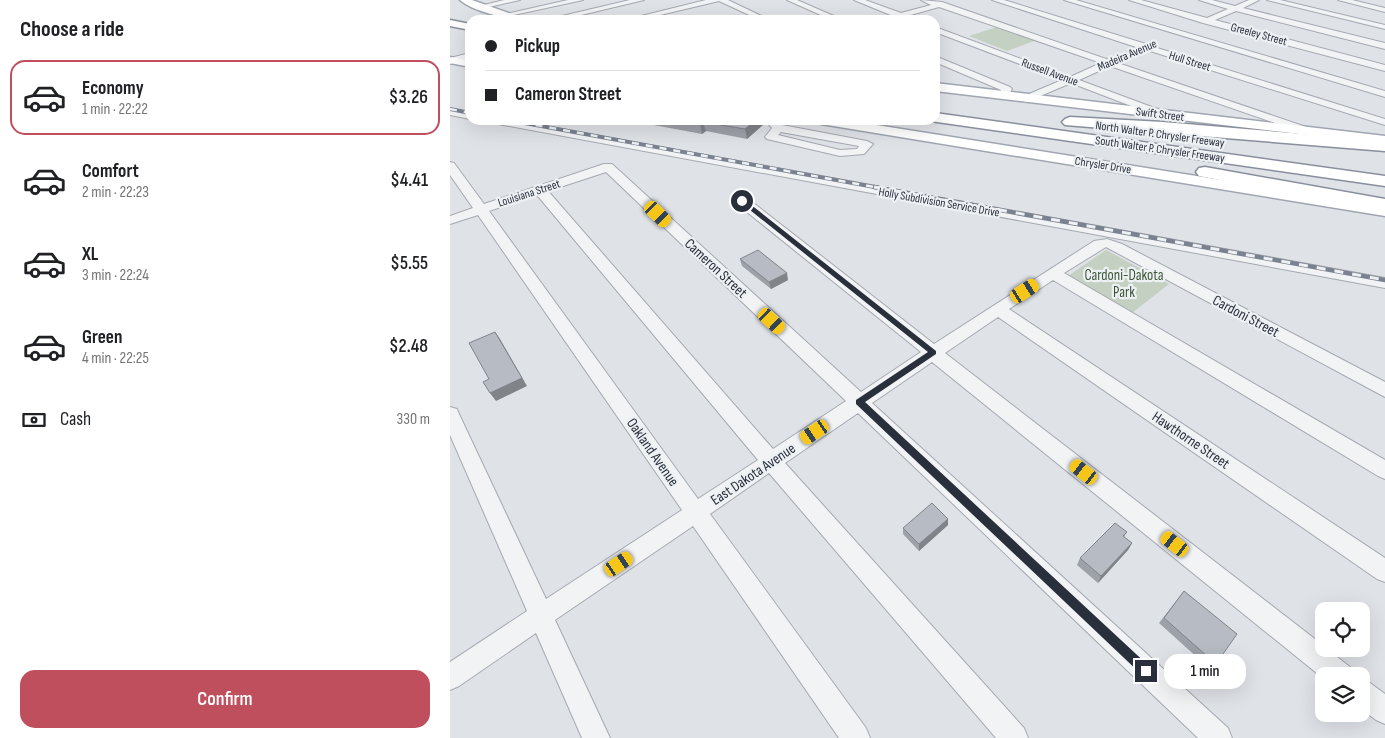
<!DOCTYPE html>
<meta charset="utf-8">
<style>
body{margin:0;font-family:"Sofia Sans Condensed",sans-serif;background:#f2f2f2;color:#202124;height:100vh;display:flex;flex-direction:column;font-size:19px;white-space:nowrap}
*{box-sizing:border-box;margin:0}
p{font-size:16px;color:#757577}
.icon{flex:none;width:28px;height:28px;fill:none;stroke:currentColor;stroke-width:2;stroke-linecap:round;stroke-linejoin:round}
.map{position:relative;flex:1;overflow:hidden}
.drawer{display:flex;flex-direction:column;background:#fff;width:450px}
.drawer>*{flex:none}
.banner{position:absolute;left:15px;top:15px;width:475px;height:110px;border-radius:15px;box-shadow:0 5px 20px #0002;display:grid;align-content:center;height:110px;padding:0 20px;background:#fff}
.fabs{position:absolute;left:865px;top:602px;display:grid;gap:10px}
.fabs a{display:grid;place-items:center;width:55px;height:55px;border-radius:10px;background:#fff;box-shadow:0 5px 20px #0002;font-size:25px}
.end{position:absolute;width:22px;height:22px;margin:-11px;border:6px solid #29303c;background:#fff;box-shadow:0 0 0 2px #fff}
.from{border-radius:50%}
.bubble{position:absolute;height:35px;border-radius:15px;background:#fff;box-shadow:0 5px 20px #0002;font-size:16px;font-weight:600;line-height:35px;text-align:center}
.car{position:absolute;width:15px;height:30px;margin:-15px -8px;border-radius:6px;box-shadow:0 0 4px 1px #0007;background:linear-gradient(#f5c518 24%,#345 0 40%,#f5c518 0 76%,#345 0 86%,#f5c518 0)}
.banner b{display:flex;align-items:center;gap:18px;height:48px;font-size:19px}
.banner b+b{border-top:1px solid #e0e0e0}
.banner i{width:12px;height:12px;background:#202124}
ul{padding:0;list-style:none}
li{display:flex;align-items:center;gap:15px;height:75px;margin:0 10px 8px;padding:0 10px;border:2px solid transparent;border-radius:15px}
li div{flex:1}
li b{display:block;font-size:19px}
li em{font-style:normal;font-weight:600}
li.current{border-color:#c04f5e}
li>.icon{width:45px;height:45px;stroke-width:1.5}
h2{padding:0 20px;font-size:22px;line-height:60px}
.pay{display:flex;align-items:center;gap:12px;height:55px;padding:0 20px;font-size:19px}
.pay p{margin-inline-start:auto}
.action{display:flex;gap:10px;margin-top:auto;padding:10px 20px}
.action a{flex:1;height:58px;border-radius:15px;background:#c04f5e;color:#fff;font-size:20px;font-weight:600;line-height:58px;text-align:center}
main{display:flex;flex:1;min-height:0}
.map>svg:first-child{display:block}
.green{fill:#c4d0c1}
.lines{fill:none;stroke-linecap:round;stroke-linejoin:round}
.minor-casing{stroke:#a5a9b0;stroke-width:2}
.major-casing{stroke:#9fa6b1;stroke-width:3}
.highway-casing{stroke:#888f9c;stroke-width:3}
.minor{fill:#f1f3f5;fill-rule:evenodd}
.major{fill:#fff;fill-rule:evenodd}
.highway{fill:#fff;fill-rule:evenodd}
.rail-far1-casing{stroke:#7a818f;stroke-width:4}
.rail-casing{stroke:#7a818f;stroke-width:4.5}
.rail-far1{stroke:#eef1f4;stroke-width:2.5;stroke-dasharray:7;stroke-linecap:butt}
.rail{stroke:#eef1f4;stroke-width:3;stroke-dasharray:9;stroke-linecap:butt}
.wall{fill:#9da1a8}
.shaded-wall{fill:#808388}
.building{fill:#b7bbc3;stroke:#808388}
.route{fill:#29303c}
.labels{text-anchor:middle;stroke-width:4.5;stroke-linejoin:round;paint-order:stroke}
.far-street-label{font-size:12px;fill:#29303c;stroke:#eef1f4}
.street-label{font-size:15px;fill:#29303c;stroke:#eef1f4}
.park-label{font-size:15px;fill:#3d5638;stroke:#eef1f4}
</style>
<main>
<section class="drawer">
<h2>Choose a ride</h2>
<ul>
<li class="current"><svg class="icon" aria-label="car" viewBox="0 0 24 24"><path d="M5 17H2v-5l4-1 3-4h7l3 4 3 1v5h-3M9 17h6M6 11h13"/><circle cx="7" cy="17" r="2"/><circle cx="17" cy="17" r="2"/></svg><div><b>Economy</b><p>1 min · 22:22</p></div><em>$3.26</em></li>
<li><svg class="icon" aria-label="car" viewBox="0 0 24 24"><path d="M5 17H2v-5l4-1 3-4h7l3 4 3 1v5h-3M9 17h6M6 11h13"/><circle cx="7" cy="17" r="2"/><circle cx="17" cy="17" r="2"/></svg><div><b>Comfort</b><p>2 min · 22:23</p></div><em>$4.41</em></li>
<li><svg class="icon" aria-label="car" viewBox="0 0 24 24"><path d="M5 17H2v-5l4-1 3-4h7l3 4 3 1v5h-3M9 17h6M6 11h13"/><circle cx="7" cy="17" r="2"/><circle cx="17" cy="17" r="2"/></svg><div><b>XL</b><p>3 min · 22:24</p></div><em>$5.55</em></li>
<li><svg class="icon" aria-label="car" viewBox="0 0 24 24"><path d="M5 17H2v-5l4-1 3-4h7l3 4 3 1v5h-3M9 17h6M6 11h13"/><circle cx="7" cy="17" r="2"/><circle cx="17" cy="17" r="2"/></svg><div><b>Green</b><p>4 min · 22:25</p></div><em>$2.48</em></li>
</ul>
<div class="pay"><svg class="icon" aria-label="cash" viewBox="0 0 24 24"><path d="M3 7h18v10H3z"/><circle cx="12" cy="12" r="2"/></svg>Cash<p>330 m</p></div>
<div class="action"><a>Confirm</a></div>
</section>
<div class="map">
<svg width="935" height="738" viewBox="0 0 935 738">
<rect width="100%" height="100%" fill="#dfe2e7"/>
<path class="green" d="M550,26L589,39L557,51L519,36Z
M656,250L719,284L682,313L618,276Z"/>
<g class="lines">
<defs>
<path id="minor" d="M54,0H70L30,9L26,7Z
M118,0H133L55,17L51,15Z
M180,0H194L110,20H95Z
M256,0H278L320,20H310L269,1L189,20H175Z
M337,0H347L393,20H382Z
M404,0H415L451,13L481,5L471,0L492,2L659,60L689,48L542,0H554L696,44H703L704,47L935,119V125L697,50L668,63L862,129L863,131L858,134L854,133L660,66L629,80L718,113L719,115L718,117H710L621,83L576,102L571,99L572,97L612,80L485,32V27L620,77L651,63L489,7L457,16L454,19L432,20L443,16Z
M614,0H626L935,91V97Z
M679,0H691L757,18L778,9L749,0H762L785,6L799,0H809L793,8L935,43V49L786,11L765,20L935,65V71L753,23Z
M817,0H830L935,25V29Z
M888,0H902L935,8V12Z
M20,53V59L0,64V58Z
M485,56L560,87L562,89L557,98H549L548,96L551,90L485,62Z
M0,109L20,113V119L0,115Z
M38,120H61L935,278V288L43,123Z
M315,120H326L332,125L417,141L423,144L414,154L390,156L317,139L315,137L322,128ZM331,132L409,146L407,149L390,150L328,135Z
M0,162L4,163L34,204L154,164H162L411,392L471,352L287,204L286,201L287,198H297L484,344L644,241L657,239L672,244L935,382V397L656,247L614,273L935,460V479L928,476L603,280L559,309L935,558V582L927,579L548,317L495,353L874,646V649H877L900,667L904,676H874V679L482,362L422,403L778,728L782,738H748L408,413L335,463L574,728L578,738H546L319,473L260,514L416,728L420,738H389L243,526L105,620L160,738H132L86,633L9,686L0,690V662L77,611L0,435V407L7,409L9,414L96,599L232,510L28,215L0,224V216L23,208L0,175ZM156,172L396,401L323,449L98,191ZM87,195L308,460L248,499L39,211Z
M911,679L920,683L935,694V724L926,720L911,709Z"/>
<path id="major" d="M10,0H22L78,20C59,20 24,12 10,0Z
M0,57L20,61V67L0,63Z
M485,83L935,136V144L485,91Z
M365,120H395L935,206V216L371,124Z"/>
<path id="highway" d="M0,20L20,24V30L0,26Z
M485,113L935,176V186L480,121L485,120Z
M620,117L713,122L935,141V151L615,125L612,122L615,119Z
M755,167L935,199V211L749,176L746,172L749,168Z"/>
</defs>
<use href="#minor" class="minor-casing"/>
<use href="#major" class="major-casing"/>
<use href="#highway" class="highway-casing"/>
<use href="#minor" class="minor"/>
<use href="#major" class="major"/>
<use href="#highway" class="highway"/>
<defs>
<path id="rail-far1" d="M0,109L20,113
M58,120L430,188"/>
<path id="rail" d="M424,187L935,280"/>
</defs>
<use href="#rail-far1" class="rail-far1-casing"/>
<use href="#rail" class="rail-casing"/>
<use href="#rail-far1" class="rail-far1"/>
<use href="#rail" class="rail"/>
</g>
<path class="wall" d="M197,120H315V123L297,139L256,131L252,134L198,124Z
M290,259L338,280L321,289L292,266Z
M498,519V525L469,551L453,534V528Z
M677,532L674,537L682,543L678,550L648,583L627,565L630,558Z
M734,591L766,664L760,669L709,623Z"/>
<path class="shaded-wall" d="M306,120H315V123L297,139L295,129Z
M253,122L256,131L252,134L250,124Z
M337,273L338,280L321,289L319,282Z
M45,332L50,339L77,386L46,401L40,393Z
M498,519V525L469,551V544Z
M682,543L678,550L648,583L651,576Z"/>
<path class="building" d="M227,120H306L295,129L253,122L250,124Z
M308,250L337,273L319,282L290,259Z
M45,332L72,378L40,393L33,382L39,379L19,343Z
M482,503L498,519L469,544L453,528Z
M665,523L677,532L673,536L682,543L651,576L630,558Z
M734,591L787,634L766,664L714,618Z"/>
<path class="route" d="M290,200H295L486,351V354L415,402L700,667L702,671L700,675L696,677L692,675L406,404V400L478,352L290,202Z"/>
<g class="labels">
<g class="far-street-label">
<text transform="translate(809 34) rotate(15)" y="4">Greeley Street</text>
<text transform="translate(677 55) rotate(-23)" y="4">Madeira Avenue</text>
<text transform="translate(740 61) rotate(17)" y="4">Hull Street</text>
<text transform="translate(600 72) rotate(20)" y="4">Russell Avenue</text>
<text transform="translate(710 114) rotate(7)" y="4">Swift Street</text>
<text transform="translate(710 134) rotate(8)" y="4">North Walter P. Chrysler Freeway</text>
<text transform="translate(710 149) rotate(8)" y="4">South Walter P. Chrysler Freeway</text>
<text transform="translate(653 165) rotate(9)" y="4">Chrysler Drive</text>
<text transform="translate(79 193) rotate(-18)" y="4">Louisiana Street</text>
<text transform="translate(489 202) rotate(10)" y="4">Holly Subdivision Service Drive</text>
</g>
<g class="street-label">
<text transform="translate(266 268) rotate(43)" y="5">Cameron Street</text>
<text transform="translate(796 316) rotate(28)" y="5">Cardoni Street</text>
<text transform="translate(741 440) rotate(34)" y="5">Hawthorne Street</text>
<text transform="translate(203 452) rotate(55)" y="5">Oakland Avenue</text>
<text transform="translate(303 474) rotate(-34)" y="5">East Dakota Avenue</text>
</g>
<g class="park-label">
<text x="674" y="280">Cardoni-Dakota<tspan x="674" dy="17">Park</tspan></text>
</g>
</g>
</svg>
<div class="fabs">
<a><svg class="icon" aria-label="locate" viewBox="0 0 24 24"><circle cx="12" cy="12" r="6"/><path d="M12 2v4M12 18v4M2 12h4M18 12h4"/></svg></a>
<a><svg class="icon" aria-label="layers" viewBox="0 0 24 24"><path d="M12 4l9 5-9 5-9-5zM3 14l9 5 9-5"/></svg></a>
</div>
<i class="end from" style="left:292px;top:201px"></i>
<i class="end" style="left:696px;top:671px"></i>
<div class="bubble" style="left:714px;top:654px;width:82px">1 min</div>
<i class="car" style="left:208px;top:214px;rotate:134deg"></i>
<i class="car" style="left:575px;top:291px;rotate:57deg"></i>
<i class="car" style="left:322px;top:321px;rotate:133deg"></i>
<i class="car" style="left:365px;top:432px;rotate:236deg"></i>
<i class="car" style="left:634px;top:472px;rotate:308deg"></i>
<i class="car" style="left:725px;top:544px;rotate:308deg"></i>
<i class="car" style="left:169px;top:564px;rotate:56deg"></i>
<div class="banner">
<b><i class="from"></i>Pickup</b>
<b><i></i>Cameron Street</b>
</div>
</div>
</main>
